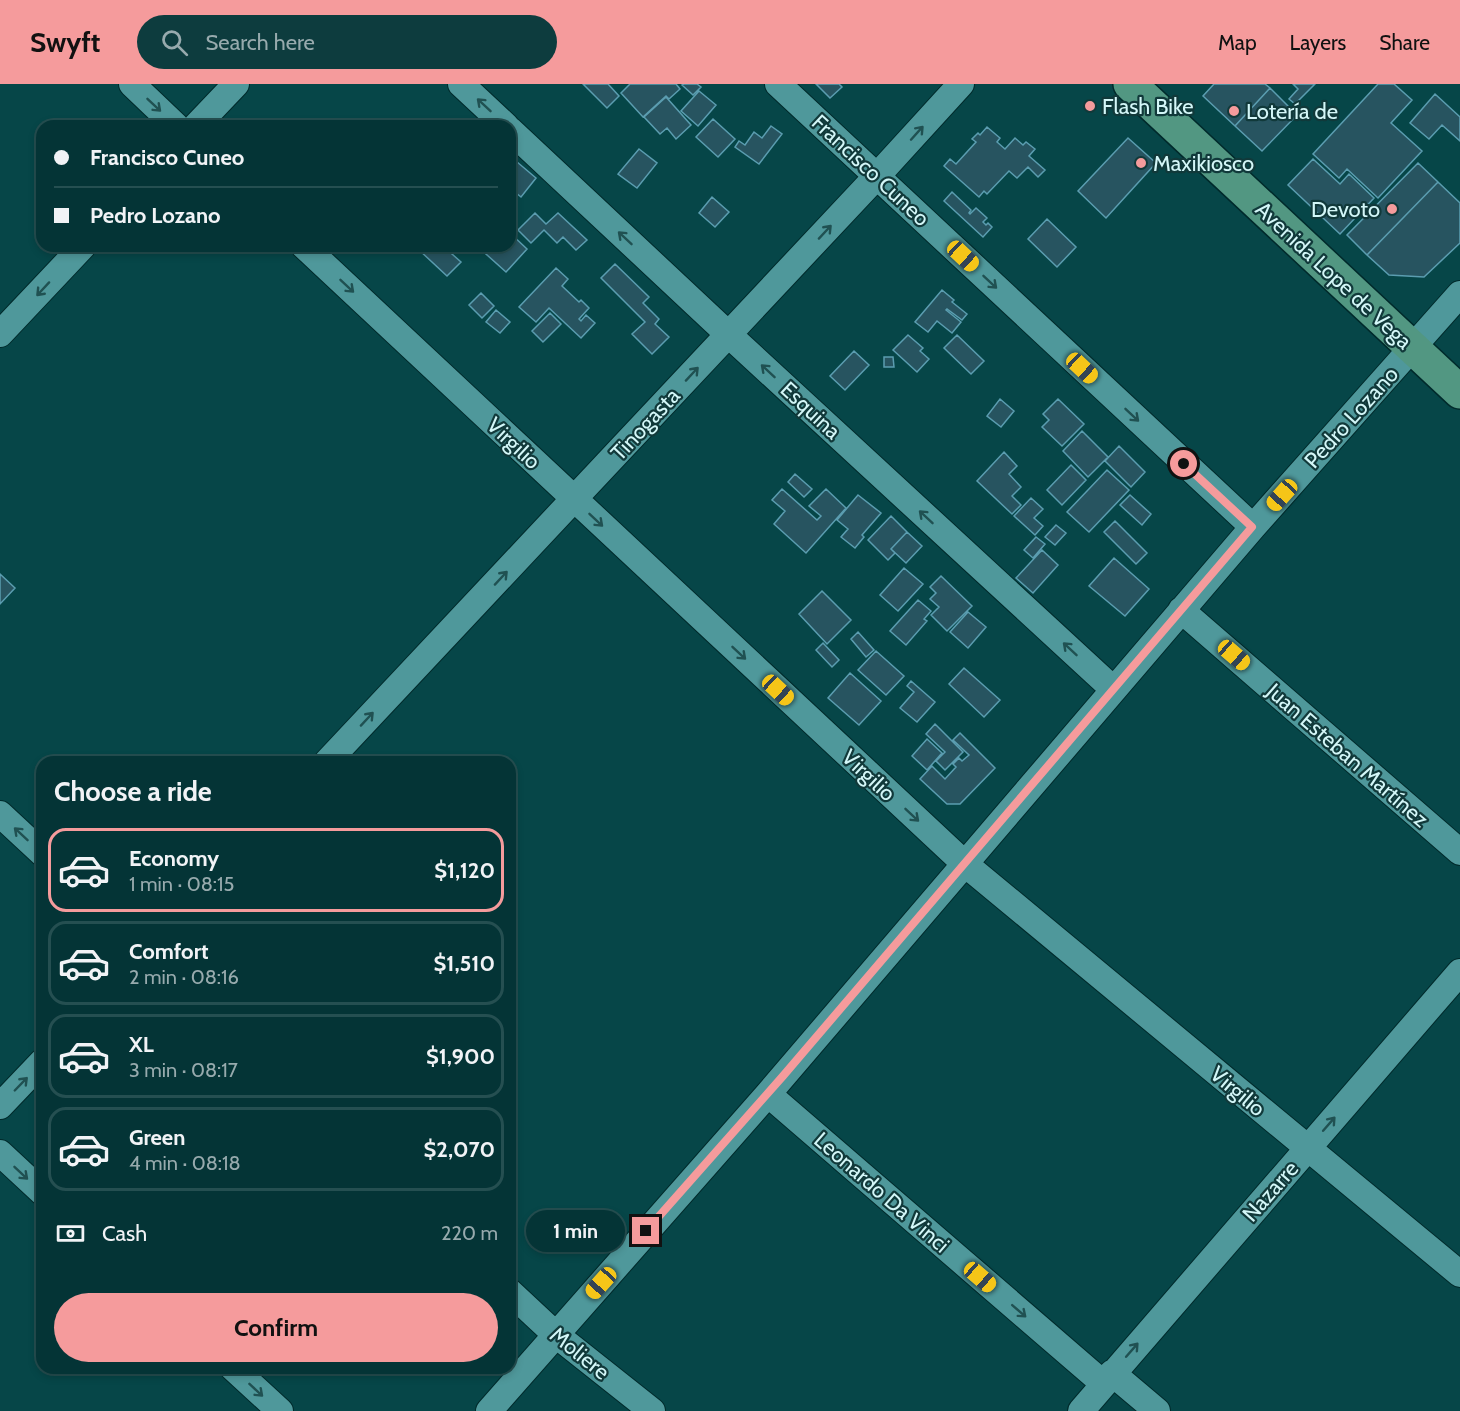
<!DOCTYPE html>
<meta charset="utf-8">
<style>
body{margin:0;font-family:Cabin,sans-serif;background:#0d3c3e;color:#f1f3f6;height:100vh;display:flex;flex-direction:column;font-size:22px;white-space:nowrap}
*{box-sizing:border-box;margin:0}
p{font-size:20px;color:#97aaad}
.icon{flex:none;width:33px;height:33px;fill:none;stroke:currentColor;stroke-width:2;stroke-linecap:round;stroke-linejoin:round}
.map{position:relative;flex:1;overflow:hidden}
.drawer{position:absolute;left:36px;top:672px;width:480px;height:618px;display:flex;flex-direction:column;background:#043436;border-radius:18px;box-shadow:0 3px 9px #0003,0 0 0 2px #254f51}
.drawer>*{flex:none}
.hud{position:absolute;left:36px;top:36px;width:480px;height:132px;border-radius:18px;box-shadow:0 3px 9px #0003,0 0 0 2px #254f51;display:grid;align-content:center;height:132px;padding:0 18px;background:#043436}
.end{position:absolute;width:27px;height:27px;margin:-14px;border:8px solid #f59b9c;background:#111;box-shadow:0 0 0 3px #111}
.from{border-radius:50%}
.bubble{position:absolute;height:42px;border-radius:21px;background:#043436;box-shadow:0 3px 9px #0003,0 0 0 2px #254f51;font-size:20px;font-weight:800;line-height:42px;text-align:center}
.car{position:absolute;width:18px;height:36px;margin:-18px -9px;border-radius:8px;box-shadow:0 0 4px 2px #0007;background:linear-gradient(#f5c518 24%,#345 0 40%,#f5c518 0 76%,#345 0 86%,#f5c518 0)}
.hud b{display:flex;align-items:center;gap:21px;height:57px;font-size:22px}
.hud b+b{border-top:2px solid #254f51}
.hud i{width:15px;height:15px;background:#f1f3f6}
ul{padding:0;list-style:none}
li{display:flex;align-items:center;gap:18px;height:84px;margin:0 12px 9px;padding:0 6px;border:3px solid #254f51;border-radius:18px}
li div{flex:1}
li b{display:block;font-size:22px}
li em{font-style:normal;font-weight:800}
li.on{border-color:#f59b9c}
li>.icon{width:54px;height:54px;stroke-width:1.5}
h2{padding:0 18px;font-size:27px;line-height:72px}
.pay{display:flex;align-items:center;gap:15px;height:66px;padding:0 18px;font-size:22px}
.pay p{margin-inline-start:auto}
.cta{display:flex;gap:12px;margin-top:auto;padding:12px 18px}
.cta a{flex:1;height:69px;border-radius:36px;background:#f59b9c;color:#111;font-size:24px;font-weight:800;line-height:69px;text-align:center}
header{display:flex;align-items:center;gap:36px;box-sizing:border-box;height:84px;padding:0 30px;background:#f59b9c;color:#111}
header strong{font-size:28px}
nav{display:flex;gap:33px;margin-inline-start:auto;font-size:21px}
.search{width:420px;height:54px;background:#0d3c3e;display:flex;align-items:center;gap:15px;box-sizing:border-box;padding:0 21px;border-radius:33px;color:#97aaad;font-size:22px}
.map>svg:first-child{display:block}
.building{fill:#275460;stroke:#5b9db0;stroke-width:1.5}
.lines{fill:none;stroke-linecap:round;stroke-linejoin:round}
.minor-casing{stroke:#002a2b;stroke-width:28}
.secondary-casing{stroke:#002a2b;stroke-width:36}
.minor{stroke:#4f989b;stroke-width:26}
.secondary{stroke:#529782;stroke-width:33}
.oneway{stroke:#205152}
.route{stroke:#f59b9c;stroke-width:8}
.poi-dot{fill:#f59b9c;stroke:#11393a;stroke-width:2}
.labels{text-anchor:middle;stroke-width:4.5;stroke-linejoin:round;paint-order:stroke}
.poi-label{font-size:22px;fill:#d4f7f8;stroke:#11393a;text-anchor:start}
.street-label{font-size:22px;fill:#d4f7f8;stroke:#11393a}
</style>
<header>
<strong>Swyft</strong>
<div class="search"><svg class="icon" aria-label="search" viewBox="0 0 24 24"><circle cx="10" cy="10" r="6"/><path d="M15 15l6 6"/></svg>Search here</div>
<nav><a>Map</a><a>Layers</a><a>Share</a></nav>
</header>
<div class="map">
<svg width="1460" height="1327" viewBox="0 0 1460 1327">
<rect width="100%" height="100%" fill="#064648"/>
<path class="building" d="M583,0H608L619,12L607,24Z
M630,0H676L680,5L669,15L666,12L643,33L621,9Z
M684,0H697L701,3L693,11L682,1Z
M816,0H839L842,3L830,14Z
M1214,0H1265L1270,4L1235,42L1203,12Z
M1293,0H1315L1295,20L1289,15L1298,5Z
M1378,0H1394L1412,16L1391,39L1422,67L1378,114L1347,85L1339,94L1313,70Z
M1270,4L1297,31L1262,67L1235,42Z
M699,7L716,21L698,42L681,27Z
M1435,10L1460,33V57L1442,41L1429,55L1410,39Z
M666,13L691,41L676,55L667,44L660,50L644,33Z
M713,35L735,55L718,73L696,53Z
M771,42L782,50L759,80L735,63L739,57L745,61L754,48L762,54Z
M987,43L1000,54L997,58L1005,65L1015,54L1023,61L1026,58L1035,65L1029,72L1045,86L1038,93L1028,83L1017,94L1009,87L987,110L984,107L979,113L944,82L950,75L956,80L976,58L972,55L978,49L980,51Z
M1128,54L1156,79L1106,134L1078,107Z
M639,65L657,79L637,104L618,90Z
M510,72L536,94L521,113L510,104Z
M1313,75L1340,100L1349,90L1374,114L1340,150L1288,101Z
M1418,79L1438,98L1367,171L1347,151Z
M1438,98L1460,119V159L1424,193L1389,191L1367,171Z
M952,108L971,126L969,129L970,130L976,124L987,134L983,138L986,141L988,139L992,143L983,153L944,117Z
M712,113L729,128L715,143L699,129Z
M535,129L546,140L558,129L587,156L576,166L563,153L557,159L544,146L531,159L518,146Z
M1047,135L1076,163L1057,183L1028,155Z
M510,149L527,165L506,188L477,162H510Z
M421,162H443L461,178L447,192L418,165Z
M615,180L649,213L643,219L659,235L655,240L669,253L652,270L632,250L645,238L601,194Z
M556,184L568,195L562,202L579,218L581,216L589,224L579,235L581,237L586,231L595,239L581,254L549,224L536,238L519,223Z
M942,206L954,216L952,218L967,230L962,236L947,225L946,226L961,238L952,249L937,237L928,248L915,238Z
M481,209L494,222L482,234L469,221Z
M496,226L510,238L500,249L486,238Z
M550,229L561,240L543,258L532,247Z
M908,251L923,264L920,267L929,275L917,288L893,266Z
M957,251L984,277L971,290L944,264Z
M854,267L869,281L845,306L830,292Z
M884,273H893L894,283H884Z
M1000,315L1014,327L1001,343L987,332Z
M1058,315L1084,340L1062,362L1042,343L1049,336L1043,330Z
M1082,347L1108,373L1088,393L1063,367Z
M1119,362L1145,388L1131,403L1105,377Z
M1004,368L1017,382L1009,390L1021,403L1012,412L1021,421L1012,430L977,397Z
M1071,381L1086,396L1062,421L1047,406Z
M1107,386L1129,406L1089,448L1067,428Z
M795,390L812,405L804,413L788,398Z
M782,405L817,436L821,432L809,422L826,405L846,424L806,469L774,440L785,427L772,416Z
M858,411L881,429L862,451L864,453L855,464L841,453L848,445L837,436Z
M1130,411L1151,430L1142,441L1120,421Z
M1031,414L1043,425L1034,434L1043,442L1035,451L1014,432Z
M891,432L907,448L891,465L895,469L888,476L868,456Z
M1115,437L1147,469L1136,480L1104,448Z
M1056,441L1066,449L1055,461L1045,453Z
M907,448L922,462L906,479L891,465Z
M1036,453L1045,460L1033,474L1024,466Z
M1042,466L1058,481L1033,509L1016,494Z
M1114,474L1149,505L1125,532L1089,502Z
M904,484L923,500L898,527L880,511Z
M0,490L15,504L0,520Z
M941,492L972,522L947,547L931,531L939,523L930,515L936,509L930,503Z
M822,507L851,536L827,560L799,530Z
M918,516L931,527L924,535L927,537L906,561L890,547Z
M968,528L986,543L968,564L950,548Z
M858,548L874,566L866,573L851,555Z
M823,559L839,576L832,583L816,566Z
M876,567L904,592L886,611L858,586Z
M964,584L1000,616L984,633L949,600Z
M850,589L881,617L859,641L828,614Z
M911,597L935,618L917,638L900,624L914,608L907,602Z
M935,640L963,668L945,686L936,677L945,668L926,650Z
M960,649L995,684L960,720H947L920,695L932,682L945,695L956,683L953,680L959,674L962,677L969,671L953,656Z
M927,655L942,669L927,686L912,672Z"/>
<g class="lines">
<defs>
<path id="minor" d="M132,0L176,42
M461,0L506,42
M778,0L1253,443
M196,42L236,0
M510,46L729,251L1113,605
M304,162L965,780L1460,1190
M0,250L83,162
M1181,526L1460,768
M327,678L877,92L961,0
M0,730L42,769
M768,1010L1104,1300
M0,1022L42,978
M0,1069L42,1108
M510,1208L555,1250L652,1327
M233,1284L280,1327
M1112,1289L1157,1327
M489,1327L768,1010L1253,443L1460,210
M1081,1327L1460,888"/>
<path id="secondary" d="M1130,0L1460,308"/>
</defs>
<use href="#minor" class="minor-casing"/>
<use href="#secondary" class="secondary-casing"/>
<use href="#minor" class="minor"/>
<use href="#secondary" class="secondary"/>
</g>
<defs><path id="oneway-shaft" d="M-6 0H5M1.5-3L5.5 0L1.5 3" fill="none" stroke-width="1.6" stroke-linecap="round" stroke-linejoin="round" transform="scale(1.5)"/></defs>
<g class="oneway">
<use href="#oneway-shaft" transform="translate(154 21) rotate(43)"/>
<use href="#oneway-shaft" transform="translate(484 21) rotate(-137)"/>
<use href="#oneway-shaft" transform="translate(917 49) rotate(-48)"/>
<use href="#oneway-shaft" transform="translate(825 148) rotate(-47)"/>
<use href="#oneway-shaft" transform="translate(625 154) rotate(-137)"/>
<use href="#oneway-shaft" transform="translate(990 198) rotate(43)"/>
<use href="#oneway-shaft" transform="translate(347 202) rotate(43)"/>
<use href="#oneway-shaft" transform="translate(43 205) rotate(133)"/>
<use href="#oneway-shaft" transform="translate(768 287) rotate(-137)"/>
<use href="#oneway-shaft" transform="translate(692 290) rotate(-47)"/>
<use href="#oneway-shaft" transform="translate(1132 331) rotate(43)"/>
<use href="#oneway-shaft" transform="translate(926 433) rotate(-137)"/>
<use href="#oneway-shaft" transform="translate(596 436) rotate(43)"/>
<use href="#oneway-shaft" transform="translate(501 494) rotate(-47)"/>
<use href="#oneway-shaft" transform="translate(1070 565) rotate(-137)"/>
<use href="#oneway-shaft" transform="translate(739 569) rotate(43)"/>
<use href="#oneway-shaft" transform="translate(367 635) rotate(-47)"/>
<use href="#oneway-shaft" transform="translate(912 731) rotate(43)"/>
<use href="#oneway-shaft" transform="translate(21 750) rotate(-137)"/>
<use href="#oneway-shaft" transform="translate(21 1000) rotate(-46)"/>
<use href="#oneway-shaft" transform="translate(1329 1040) rotate(-49)"/>
<use href="#oneway-shaft" transform="translate(21 1089) rotate(43)"/>
<use href="#oneway-shaft" transform="translate(1019 1227) rotate(41)"/>
<use href="#oneway-shaft" transform="translate(1132 1266) rotate(-49)"/>
<use href="#oneway-shaft" transform="translate(256 1306) rotate(43)"/>
</g>
<g class="lines">
<path class="route" d="M646,1147L783,992L1252,443L1184,380"/>
</g>
<g class="poi-dot">
<circle cx="1090" cy="22" r="6"/>
<circle cx="1234" cy="27" r="6"/>
<circle cx="1141" cy="79" r="6"/>
<circle cx="1392" cy="125" r="6"/>
</g>
<g class="labels">
<g class="poi-label">
<text x="1102" y="30">Flash Bike</text>
<text x="1246" y="35">Lotería de</text>
<text x="1153" y="87">Maxikiosco</text>
<text x="1380" y="133" text-anchor="end">Devoto</text>
</g>
<g class="street-label">
<text transform="translate(871 86) rotate(43)" y="8">Francisco Cuneo</text>
<text transform="translate(1334 191) rotate(43)" y="8">Avenida Lope de Vega</text>
<text transform="translate(811 326) rotate(43)" y="8">Esquina</text>
<text transform="translate(1351 333) rotate(-48)" y="8">Pedro Lozano</text>
<text transform="translate(645 340) rotate(-47)" y="8">Tinogasta</text>
<text transform="translate(514 359) rotate(43)" y="8">Virgilio</text>
<text transform="translate(1348 671) rotate(41)" y="8">Juan Esteban Martínez</text>
<text transform="translate(869 691) rotate(43)" y="8">Virgilio</text>
<text transform="translate(1238 1007) rotate(40)" y="8">Virgilio</text>
<text transform="translate(1270 1107) rotate(-49)" y="8">Nazarre</text>
<text transform="translate(882 1108) rotate(41)" y="8">Leonardo Da Vinci</text>
<text transform="translate(580 1269) rotate(39)" y="8">Moliere</text>
</g>
</g>
</svg>
<i class="end from" style="left:1184px;top:380px"></i>
<i class="end" style="left:646px;top:1147px"></i>
<div class="bubble" style="left:526px;top:1126px;width:99px">1 min</div>
<i class="car" style="left:963px;top:172px;rotate:133deg"></i>
<i class="car" style="left:1082px;top:284px;rotate:133deg"></i>
<i class="car" style="left:1282px;top:411px;rotate:222deg"></i>
<i class="car" style="left:1234px;top:571px;rotate:131deg"></i>
<i class="car" style="left:778px;top:606px;rotate:133deg"></i>
<i class="car" style="left:980px;top:1193px;rotate:131deg"></i>
<i class="car" style="left:601px;top:1199px;rotate:222deg"></i>
<div class="hud">
<b><i class="from"></i>Francisco Cuneo</b>
<b><i></i>Pedro Lozano</b>
</div>
<section class="drawer">
<h2>Choose a ride</h2>
<ul>
<li class="on"><svg class="icon" aria-label="car" viewBox="0 0 24 24"><path d="M5 17H2v-5l4-1 3-4h7l3 4 3 1v5h-3M9 17h6M6 11h13"/><circle cx="7" cy="17" r="2"/><circle cx="17" cy="17" r="2"/></svg><div><b>Economy</b><p>1 min · 08:15</p></div><em>$1,120</em></li>
<li><svg class="icon" aria-label="car" viewBox="0 0 24 24"><path d="M5 17H2v-5l4-1 3-4h7l3 4 3 1v5h-3M9 17h6M6 11h13"/><circle cx="7" cy="17" r="2"/><circle cx="17" cy="17" r="2"/></svg><div><b>Comfort</b><p>2 min · 08:16</p></div><em>$1,510</em></li>
<li><svg class="icon" aria-label="car" viewBox="0 0 24 24"><path d="M5 17H2v-5l4-1 3-4h7l3 4 3 1v5h-3M9 17h6M6 11h13"/><circle cx="7" cy="17" r="2"/><circle cx="17" cy="17" r="2"/></svg><div><b>XL</b><p>3 min · 08:17</p></div><em>$1,900</em></li>
<li><svg class="icon" aria-label="car" viewBox="0 0 24 24"><path d="M5 17H2v-5l4-1 3-4h7l3 4 3 1v5h-3M9 17h6M6 11h13"/><circle cx="7" cy="17" r="2"/><circle cx="17" cy="17" r="2"/></svg><div><b>Green</b><p>4 min · 08:18</p></div><em>$2,070</em></li>
</ul>
<div class="pay"><svg class="icon" aria-label="cash" viewBox="0 0 24 24"><path d="M3 7h18v10H3z"/><circle cx="12" cy="12" r="2"/></svg>Cash<p>220 m</p></div>
<div class="cta"><a>Confirm</a></div>
</section>
</div>
